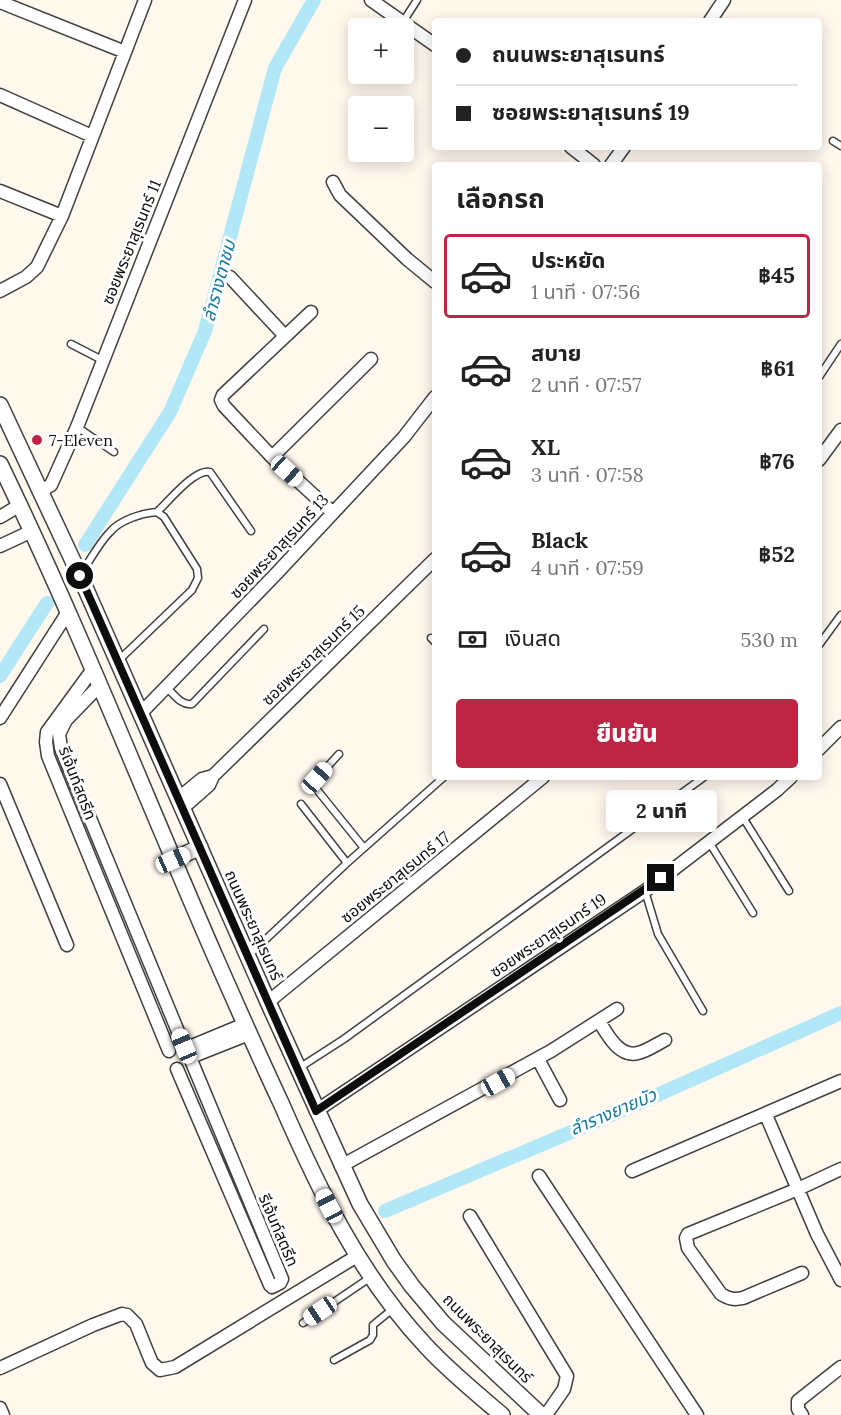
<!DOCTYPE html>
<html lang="th">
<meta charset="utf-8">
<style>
body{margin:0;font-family:Lora,"Noto Sans Thai",serif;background:#f2f2f2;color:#222;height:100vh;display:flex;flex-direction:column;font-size:22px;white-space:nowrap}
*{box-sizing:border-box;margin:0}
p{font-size:20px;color:#767676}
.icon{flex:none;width:33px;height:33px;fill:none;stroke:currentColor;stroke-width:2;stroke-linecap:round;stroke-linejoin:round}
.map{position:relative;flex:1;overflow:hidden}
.side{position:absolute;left:432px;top:162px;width:390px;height:618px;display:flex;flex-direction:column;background:#fff;border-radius:6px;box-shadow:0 3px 15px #0003}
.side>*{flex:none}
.top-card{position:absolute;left:432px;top:18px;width:390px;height:132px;border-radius:6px;box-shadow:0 3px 15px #0003;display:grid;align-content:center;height:132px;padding:0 24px;background:#fff}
.buttons{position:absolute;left:348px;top:18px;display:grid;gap:12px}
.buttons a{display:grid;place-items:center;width:66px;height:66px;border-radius:6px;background:#fff;box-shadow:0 3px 15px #0003;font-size:30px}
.end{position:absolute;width:27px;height:27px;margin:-14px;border:8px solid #0d0d0d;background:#fff;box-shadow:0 0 0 3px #fff}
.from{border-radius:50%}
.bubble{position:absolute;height:42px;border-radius:6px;background:#fff;box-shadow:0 3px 15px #0003;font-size:20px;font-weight:800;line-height:42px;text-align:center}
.car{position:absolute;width:18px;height:36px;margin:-18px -9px;border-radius:8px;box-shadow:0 0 4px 2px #0007;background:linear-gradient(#fff 24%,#345 0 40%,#fff 0 76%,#345 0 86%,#fff 0)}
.top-card b{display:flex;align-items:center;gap:21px;height:57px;font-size:22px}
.top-card b+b{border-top:2px solid #e0e0e0}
.top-card i{width:15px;height:15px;background:#222}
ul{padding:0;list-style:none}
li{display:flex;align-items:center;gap:18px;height:84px;margin:0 12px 9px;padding:0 12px;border:3px solid transparent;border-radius:6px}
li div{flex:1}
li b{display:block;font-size:22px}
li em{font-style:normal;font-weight:800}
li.current{border-color:#be2444}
li>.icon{width:54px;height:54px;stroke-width:1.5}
h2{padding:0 24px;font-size:27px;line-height:72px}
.pay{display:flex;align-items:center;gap:15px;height:66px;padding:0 24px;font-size:22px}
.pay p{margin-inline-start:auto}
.cta{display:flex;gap:12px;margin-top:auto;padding:12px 24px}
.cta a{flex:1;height:69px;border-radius:6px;background:#be2444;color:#fff;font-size:24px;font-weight:800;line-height:69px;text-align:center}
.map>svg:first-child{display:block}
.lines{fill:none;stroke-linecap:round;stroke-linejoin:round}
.canal{stroke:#b1e7f6;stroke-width:14}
.service-casing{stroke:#404040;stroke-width:9}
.minor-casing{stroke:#404040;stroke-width:15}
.tertiary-casing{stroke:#404040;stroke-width:18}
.service{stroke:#fff;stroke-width:6}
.minor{stroke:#fff;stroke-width:12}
.tertiary{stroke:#fff;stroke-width:15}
.route{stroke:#0d0d0d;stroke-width:8}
.poi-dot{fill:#be2444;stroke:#fff;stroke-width:2}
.labels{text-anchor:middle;stroke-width:6;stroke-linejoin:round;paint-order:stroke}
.street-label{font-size:16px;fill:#0d0d0d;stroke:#fff}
.poi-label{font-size:16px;fill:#0d0d0d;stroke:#fff;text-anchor:start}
.water-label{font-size:18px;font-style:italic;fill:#15799f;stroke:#fff}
</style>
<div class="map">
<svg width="841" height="1415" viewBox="0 0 841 1415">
<rect width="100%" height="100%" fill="#fff8ed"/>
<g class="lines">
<path class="canal" d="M85,545L170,412L205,331L275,68L314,0
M0,676L47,603
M385,1211L637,1104L841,1013"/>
<defs>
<path id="service" d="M403,22L417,0
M833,141L841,146
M71,344L102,360
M819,377L841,344
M77,427L114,452
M157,512C168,502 195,468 210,472L251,531
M80,575C90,561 98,544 110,532C120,520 142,513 157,512L164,517L197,569L198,578L192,590L119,660
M431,638L435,642
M819,645L841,615
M166,687C174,694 181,706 192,704L264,629
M339,754L317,778L314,785L318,791L364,848
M301,804L347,863
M742,816L789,891
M709,842L753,913
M645,891L658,934L703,1011
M249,955L347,863L444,777
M299,1068L344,1039L704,777
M303,1323L371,1277
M334,1360L370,1340L373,1335V1325L394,1308"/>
<path id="minor" d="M371,0L435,45
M0,2L125,52
M710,21L724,0
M0,95L92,136
M571,147L594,165
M611,165L624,147
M333,182L340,195L407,259L435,282
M0,191L62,216
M230,277L285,336
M0,291L26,277L37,267L62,216L145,0
M311,312L223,395L221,400L224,406L272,457L333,513
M272,457L371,359
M819,460L841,430
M41,491L51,485L77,427L245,0
M0,517L20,505
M0,546L32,531
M93,669L47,732L46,742L48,756L169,1051
M100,685L66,720L59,734L61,748L184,1046
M141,713L275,575L404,437L435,397
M0,718L68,612
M819,749L841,727
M0,784L67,945
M179,798L202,779L213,776
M183,808L209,785L213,776L435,559
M268,1002L543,777
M599,1021C607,1034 619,1058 638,1053C647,1051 657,1044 665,1040
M187,1048L245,1024
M191,1057L249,1034
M538,1059L560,1100
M177,1069L270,1285L272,1287L280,1283L282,1279L191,1060
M316,1111L645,891L777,790L791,777
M766,1115L817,1234L841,1280
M341,1166L551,1051L617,1009
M632,1171L841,1081
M539,1176L697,1415
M470,1216L567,1376L564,1389L546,1415
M802,1273L743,1298C734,1300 729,1299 721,1294L688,1248L686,1238L688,1234L798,1189L841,1169
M0,1368L93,1325L122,1314L127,1315L136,1324L149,1356L152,1363L160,1370L175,1367L357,1256
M0,1408L3,1415
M802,1415L798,1409V1401L841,1367"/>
<path id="tertiary" d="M0,405L80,576L268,1002L360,1204L394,1261L412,1286L443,1323L541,1415
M0,464C78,625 143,791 214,954C236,1004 258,1054 281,1103C319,1190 360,1276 426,1346C449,1371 476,1393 502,1415
M173,860L200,847"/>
</defs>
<use href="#service" class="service-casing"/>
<use href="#minor" class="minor-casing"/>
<use href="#tertiary" class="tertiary-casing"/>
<use href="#service" class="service"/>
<use href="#minor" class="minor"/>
<use href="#tertiary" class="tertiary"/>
</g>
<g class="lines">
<path class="route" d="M80,576L316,1111L661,878"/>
</g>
<circle class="poi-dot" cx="37" cy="440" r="6"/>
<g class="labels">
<g class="street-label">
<text transform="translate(131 242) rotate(-68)" y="6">ซอยพระยาสุเรนทร์ 11</text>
<text transform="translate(279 546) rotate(-47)" y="6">ซอยพระยาสุเรนทร์ 13</text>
<text transform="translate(313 655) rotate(-44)" y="6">ซอยพระยาสุเรนทร์ 15</text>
<text transform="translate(78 783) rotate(69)" y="6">รีเจ้นท์สตรีท</text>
<text transform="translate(395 877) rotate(-39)" y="6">ซอยพระยาสุเรนทร์ 17</text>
<text transform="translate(254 925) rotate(66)" y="6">ถนนพระยาสุเรนทร์</text>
<text transform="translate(548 935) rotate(-34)" y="6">ซอยพระยาสุเรนทร์ 19</text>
<text transform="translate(279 1230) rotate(67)" y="6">รีเจ้นท์สตรีท</text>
<text transform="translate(488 1338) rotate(45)" y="6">ถนนพระยาสุเรนทร์</text>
</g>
<g class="poi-label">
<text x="49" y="446">7-Eleven</text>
</g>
<g class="water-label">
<text transform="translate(219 281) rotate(-75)" y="6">ลำรางตาชม</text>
<text transform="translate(613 1112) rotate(-23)" y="6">ลำรางยายบัว</text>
</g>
</g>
</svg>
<div class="buttons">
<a>+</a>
<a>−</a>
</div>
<i class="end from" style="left:80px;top:576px"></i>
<i class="end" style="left:661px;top:878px"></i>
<div class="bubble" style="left:606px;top:790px;width:111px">2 นาที</div>
<i class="car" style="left:287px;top:471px;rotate:132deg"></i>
<i class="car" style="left:317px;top:778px;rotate:42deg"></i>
<i class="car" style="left:173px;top:860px;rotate:66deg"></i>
<i class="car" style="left:184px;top:1046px;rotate:337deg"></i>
<i class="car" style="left:498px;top:1082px;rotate:61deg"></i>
<i class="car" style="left:329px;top:1206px;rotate:332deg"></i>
<i class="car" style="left:320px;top:1311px;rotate:236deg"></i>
<div class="top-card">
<b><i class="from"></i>ถนนพระยาสุเรนทร์</b>
<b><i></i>ซอยพระยาสุเรนทร์ 19</b>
</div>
<section class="side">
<h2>เลือกรถ</h2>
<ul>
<li class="current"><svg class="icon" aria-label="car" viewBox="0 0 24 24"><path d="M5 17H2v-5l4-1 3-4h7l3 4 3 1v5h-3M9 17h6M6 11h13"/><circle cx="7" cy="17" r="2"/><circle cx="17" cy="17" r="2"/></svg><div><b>ประหยัด</b><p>1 นาที · 07:56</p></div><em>฿45</em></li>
<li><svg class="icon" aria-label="car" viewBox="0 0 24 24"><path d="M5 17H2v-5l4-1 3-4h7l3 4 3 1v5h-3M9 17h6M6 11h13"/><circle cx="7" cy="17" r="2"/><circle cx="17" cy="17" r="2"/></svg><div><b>สบาย</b><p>2 นาที · 07:57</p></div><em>฿61</em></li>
<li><svg class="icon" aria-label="car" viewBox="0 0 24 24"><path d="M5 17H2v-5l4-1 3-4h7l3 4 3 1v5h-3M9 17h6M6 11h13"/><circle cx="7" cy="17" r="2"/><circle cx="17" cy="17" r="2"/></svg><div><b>XL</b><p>3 นาที · 07:58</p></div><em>฿76</em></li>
<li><svg class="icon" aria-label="car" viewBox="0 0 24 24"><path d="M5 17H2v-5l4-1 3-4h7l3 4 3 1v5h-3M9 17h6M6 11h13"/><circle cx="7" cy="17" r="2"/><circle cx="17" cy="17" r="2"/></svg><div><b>Black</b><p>4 นาที · 07:59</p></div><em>฿52</em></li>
</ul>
<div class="pay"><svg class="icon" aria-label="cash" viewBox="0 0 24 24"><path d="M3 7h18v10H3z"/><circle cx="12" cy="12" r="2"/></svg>เงินสด<p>530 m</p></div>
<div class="cta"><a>ยืนยัน</a></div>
</section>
</div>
